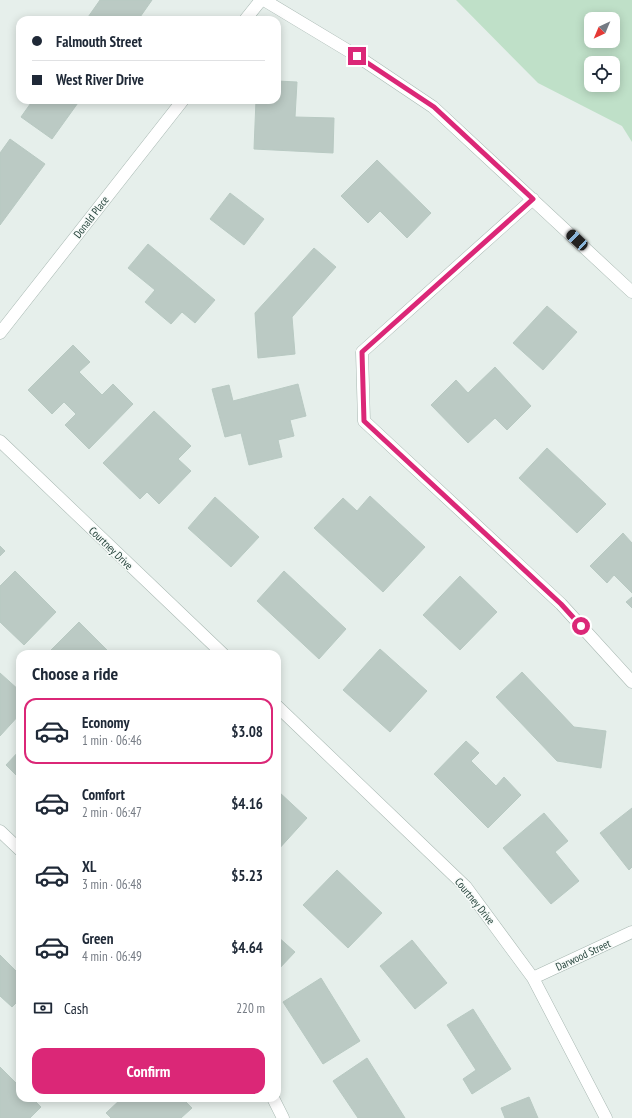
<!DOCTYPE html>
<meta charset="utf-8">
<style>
body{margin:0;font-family:"PT Sans Narrow",sans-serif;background:#f6f6f7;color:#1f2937;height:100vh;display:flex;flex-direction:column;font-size:15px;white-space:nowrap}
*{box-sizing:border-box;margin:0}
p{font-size:13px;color:#747a83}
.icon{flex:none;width:22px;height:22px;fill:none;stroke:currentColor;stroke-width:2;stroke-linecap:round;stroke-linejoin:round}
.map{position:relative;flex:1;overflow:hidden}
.side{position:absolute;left:16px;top:650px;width:265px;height:452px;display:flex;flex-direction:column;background:#fff;border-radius:12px;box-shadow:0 2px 10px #0003}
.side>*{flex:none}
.top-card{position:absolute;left:16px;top:16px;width:265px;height:88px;border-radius:12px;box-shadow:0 2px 10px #0003;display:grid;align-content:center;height:88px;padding:0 16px;background:#fff}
.needle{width:26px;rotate:224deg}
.tools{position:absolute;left:584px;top:12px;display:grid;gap:8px}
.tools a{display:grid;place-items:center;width:36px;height:36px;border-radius:8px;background:#fff;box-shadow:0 2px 10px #0003;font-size:20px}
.end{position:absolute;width:18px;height:18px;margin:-9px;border:5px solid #db2777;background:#fff;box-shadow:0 0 0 2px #fff}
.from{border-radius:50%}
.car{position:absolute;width:12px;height:24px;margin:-12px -6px;border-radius:5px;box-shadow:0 0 3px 1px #0007;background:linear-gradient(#222 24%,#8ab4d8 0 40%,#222 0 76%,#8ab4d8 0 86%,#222 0)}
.top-card b{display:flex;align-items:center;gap:14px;height:38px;font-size:15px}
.top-card b+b{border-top:1px solid #e0e1e3}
.top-card i{width:10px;height:10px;background:#1f2937}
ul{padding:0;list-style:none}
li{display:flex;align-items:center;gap:12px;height:66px;margin:0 8px 6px;padding:0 8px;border:2px solid transparent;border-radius:12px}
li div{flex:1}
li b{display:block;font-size:15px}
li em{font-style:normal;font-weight:600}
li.current{border-color:#db2777}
li>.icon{width:36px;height:36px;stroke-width:1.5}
h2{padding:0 16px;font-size:18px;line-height:48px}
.pay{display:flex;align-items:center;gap:10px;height:44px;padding:0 16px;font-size:15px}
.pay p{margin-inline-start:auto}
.primary-button{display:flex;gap:8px;margin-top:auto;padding:8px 16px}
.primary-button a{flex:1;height:46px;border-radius:12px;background:#db2777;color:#fff;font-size:16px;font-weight:600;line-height:46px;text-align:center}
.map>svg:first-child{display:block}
.green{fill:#bfe0c8;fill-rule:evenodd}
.building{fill:#bbcac4;stroke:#b8c9c2}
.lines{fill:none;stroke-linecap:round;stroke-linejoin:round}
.minor-casing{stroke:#a8b8b2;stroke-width:13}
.minor{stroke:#fff;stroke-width:12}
.route{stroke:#db2777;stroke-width:5}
.labels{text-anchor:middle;stroke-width:3;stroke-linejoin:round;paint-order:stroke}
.street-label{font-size:11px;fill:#24423a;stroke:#f7fbf9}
</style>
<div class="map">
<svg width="632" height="1118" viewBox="0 0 632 1118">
<rect width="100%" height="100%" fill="#e6efeb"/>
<path class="green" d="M456,0H632V142L622,126L538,83ZM591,19H613V41H591ZM591,63H613V85H591Z"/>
<path class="building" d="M100,0H152L138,20H86Z
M277,81L297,82L295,117L334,118L333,153L254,149L256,100H277Z
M33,100H80L52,139L21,117Z
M10,139L45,164L0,225V153Z
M377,160L431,213L407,238L380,211L368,223L341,196Z
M230,193L264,219L244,245L210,219Z
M148,244L215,300L195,323L182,312L171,324L145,302L155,290L128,268Z
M314,248L336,267L292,317L295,354L258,358L255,313Z
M547,306L577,332L543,370L513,343Z
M73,345L90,362L79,372L102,395L113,384L133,404L89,449L65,425L76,414L64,402L52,414L28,390Z
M495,367L531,406L507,430L495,418L468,443L431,405L456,380L468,393Z
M298,384L306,416L290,420L294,436L278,440L282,457L249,465L241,433L225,437L212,389L229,385L233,401Z
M154,411L191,446L178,459L191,471L159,504L147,492L140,499L103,463Z
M547,448L606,504L577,533L519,478Z
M370,496L425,547L383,592L314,528L343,498L357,511Z
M215,497L259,537L231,567L188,528Z
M623,533L632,543V593L614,575L607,583L590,566Z
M0,546L5,551L0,556Z
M15,571L56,612L24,645L0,622V586Z
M284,571L346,629L319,659L257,601Z
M460,576L497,612L460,650L423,615Z
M632,597V608L626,602Z
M79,622L111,654H47Z
M380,649L427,691L390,732L343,690Z
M522,672L574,727L606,731L601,768L557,761L496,697Z
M0,673L20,691V714L0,736Z
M466,741L479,753L471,761L496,786L504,777L521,795L488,828L434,774Z
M20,750V779L6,765Z
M279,792L307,818L277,851V794Z
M632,808V867L629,870L600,833Z
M544,813L568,841L555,852L579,881L551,904L503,848Z
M337,870L382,913L348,948L303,905Z
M277,936L295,952L277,971Z
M412,940L447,983L415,1009L380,966Z
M0,955L20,975V999L12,1007L0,996Z
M321,978L360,1041L323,1064L283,1002Z
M473,1009L511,1069L472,1094L463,1079L476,1070L447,1025Z
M367,1058L405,1118H358L333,1081Z
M0,1067L20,1087V1098H32L41,1107L30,1118H0Z
M529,1097L538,1118H505L501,1108Z
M122,1098H182L192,1108L181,1118H111L106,1113Z"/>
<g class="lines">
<defs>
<path id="minor" d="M264,0L357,56L433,107L632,292
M245,20L261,0
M533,199L362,352L364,421L561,604L632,682
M0,333L183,100
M0,441L223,654
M277,706L466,887L533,978L606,1118
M0,831L20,850
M533,978L632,932
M273,1098L283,1118"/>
</defs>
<use href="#minor" class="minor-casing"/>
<use href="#minor" class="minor"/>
</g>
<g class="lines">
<path class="route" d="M357,56L434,107L533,199L362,352L364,421L561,604L581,626"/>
</g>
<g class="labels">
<g class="street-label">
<text transform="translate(91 217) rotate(-52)" y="4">Donald Place</text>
<text transform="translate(111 548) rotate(44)" y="4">Courtney Drive</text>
<text transform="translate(475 901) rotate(51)" y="4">Courtney Drive</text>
<text transform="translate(583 955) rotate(-25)" y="4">Darwood Street</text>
</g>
</g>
</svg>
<div class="tools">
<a><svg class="needle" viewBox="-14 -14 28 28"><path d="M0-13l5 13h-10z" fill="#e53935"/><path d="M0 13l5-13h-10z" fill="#747a83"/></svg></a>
<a><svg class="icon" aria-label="locate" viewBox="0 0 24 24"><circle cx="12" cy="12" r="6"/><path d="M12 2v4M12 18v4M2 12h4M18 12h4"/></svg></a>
</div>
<i class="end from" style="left:581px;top:626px"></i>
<i class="end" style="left:357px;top:56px"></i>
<i class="car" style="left:577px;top:240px;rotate:313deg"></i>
<div class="top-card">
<b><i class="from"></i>Falmouth Street</b>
<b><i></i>West River Drive</b>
</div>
<section class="side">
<h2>Choose a ride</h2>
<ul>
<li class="current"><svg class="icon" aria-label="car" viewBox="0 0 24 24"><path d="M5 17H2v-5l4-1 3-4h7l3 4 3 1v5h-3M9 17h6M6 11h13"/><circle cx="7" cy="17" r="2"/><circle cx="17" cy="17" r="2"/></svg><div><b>Economy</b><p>1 min · 06:46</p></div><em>$3.08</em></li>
<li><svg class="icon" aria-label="car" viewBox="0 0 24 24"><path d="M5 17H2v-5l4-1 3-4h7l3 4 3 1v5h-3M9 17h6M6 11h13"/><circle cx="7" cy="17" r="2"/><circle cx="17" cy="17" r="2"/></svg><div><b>Comfort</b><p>2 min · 06:47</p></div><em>$4.16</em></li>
<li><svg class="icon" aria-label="car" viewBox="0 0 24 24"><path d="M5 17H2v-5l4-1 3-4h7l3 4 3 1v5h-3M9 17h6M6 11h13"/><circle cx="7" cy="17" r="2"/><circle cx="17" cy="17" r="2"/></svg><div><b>XL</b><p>3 min · 06:48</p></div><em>$5.23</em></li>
<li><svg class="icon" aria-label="car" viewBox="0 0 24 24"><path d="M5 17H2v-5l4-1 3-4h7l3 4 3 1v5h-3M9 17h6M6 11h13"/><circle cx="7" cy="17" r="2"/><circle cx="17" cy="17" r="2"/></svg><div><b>Green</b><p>4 min · 06:49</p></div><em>$4.64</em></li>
</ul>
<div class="pay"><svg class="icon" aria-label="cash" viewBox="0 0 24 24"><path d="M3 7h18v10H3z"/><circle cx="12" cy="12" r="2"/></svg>Cash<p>220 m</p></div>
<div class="primary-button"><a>Confirm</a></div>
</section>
</div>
